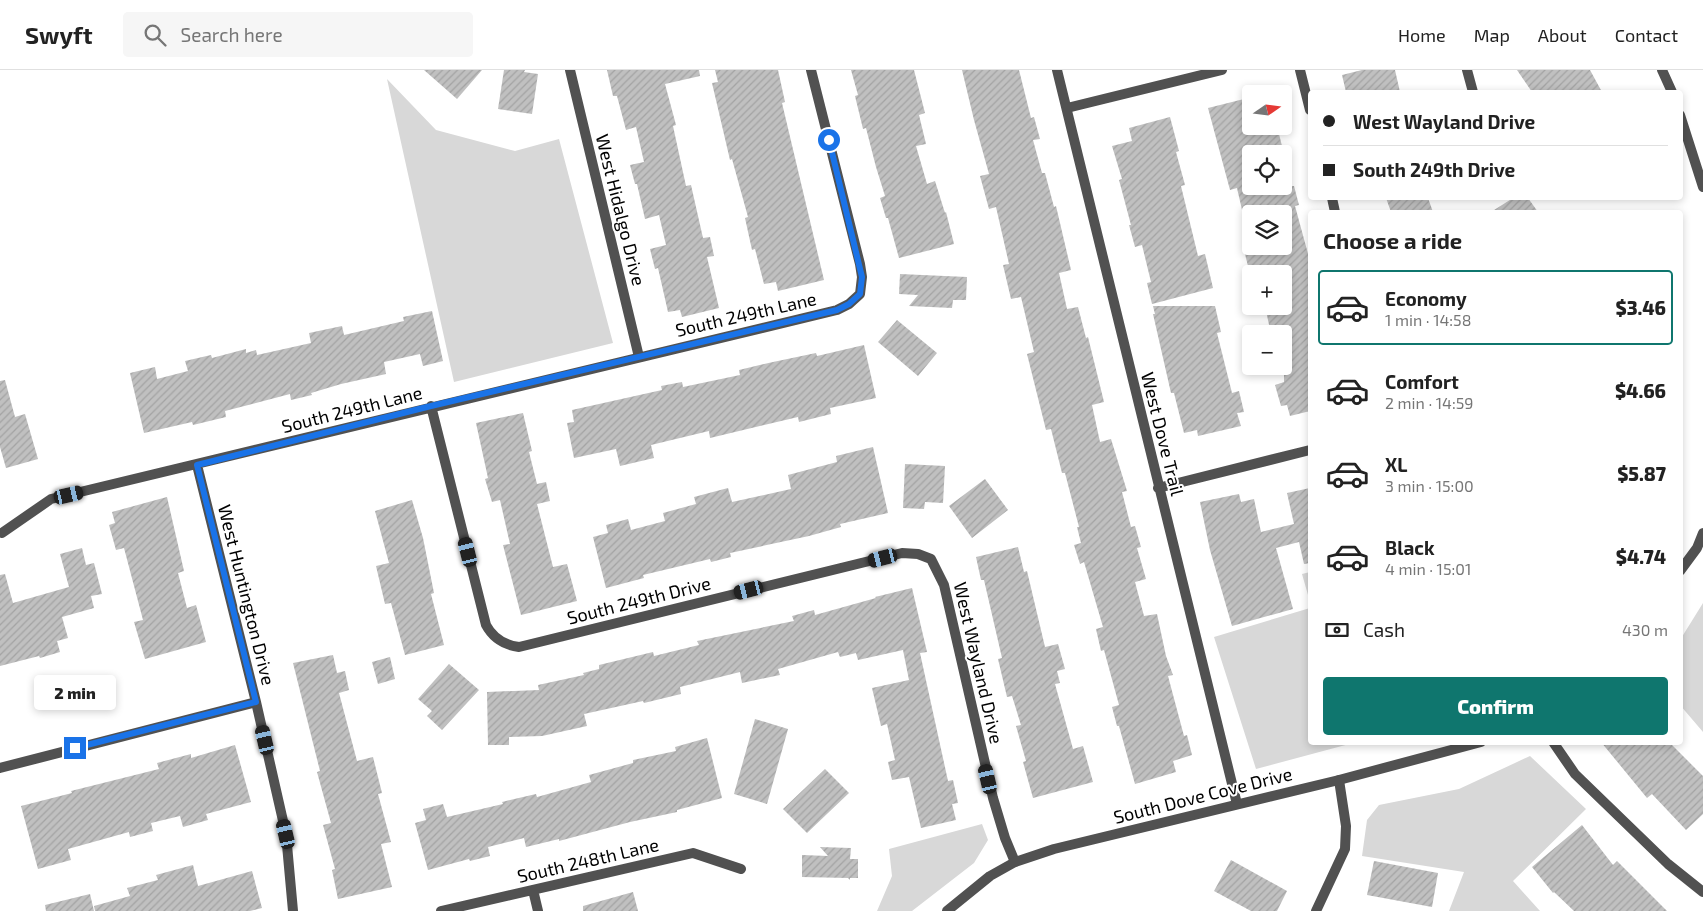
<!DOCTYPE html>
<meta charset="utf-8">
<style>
body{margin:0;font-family:"Exo 2",sans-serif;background:#f6f6f6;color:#222;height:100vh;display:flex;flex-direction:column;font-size:19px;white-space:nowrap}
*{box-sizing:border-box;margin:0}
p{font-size:16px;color:#767676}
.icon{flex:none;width:28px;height:28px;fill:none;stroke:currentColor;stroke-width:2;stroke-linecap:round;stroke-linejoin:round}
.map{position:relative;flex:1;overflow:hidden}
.details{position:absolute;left:1308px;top:140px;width:375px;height:535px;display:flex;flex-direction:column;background:#fff;border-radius:5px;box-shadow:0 2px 8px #0003}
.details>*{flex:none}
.guide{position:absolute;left:1308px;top:20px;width:375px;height:110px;border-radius:5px;box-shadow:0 2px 8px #0003;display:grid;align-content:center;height:110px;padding:0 15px;background:#fff}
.needle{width:32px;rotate:76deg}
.controls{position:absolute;left:1242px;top:15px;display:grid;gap:10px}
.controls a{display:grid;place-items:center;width:50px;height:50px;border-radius:5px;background:#fff;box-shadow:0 2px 8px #0003;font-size:25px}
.end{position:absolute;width:22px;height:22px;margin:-11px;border:6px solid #1a73e8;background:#fff;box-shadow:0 0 0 2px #fff}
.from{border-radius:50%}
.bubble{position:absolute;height:35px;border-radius:5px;background:#fff;box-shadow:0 2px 8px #0003;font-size:16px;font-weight:800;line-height:35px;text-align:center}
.car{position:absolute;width:15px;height:30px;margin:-15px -8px;border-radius:6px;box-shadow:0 0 4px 1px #0007;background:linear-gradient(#222 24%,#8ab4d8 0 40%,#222 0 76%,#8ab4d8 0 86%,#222 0)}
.guide b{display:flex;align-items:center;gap:18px;height:48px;font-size:19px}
.guide b+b{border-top:1px solid #e0e0e0}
.guide i{width:12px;height:12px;background:#222}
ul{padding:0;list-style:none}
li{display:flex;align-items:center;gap:15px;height:75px;margin:0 10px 8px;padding:0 5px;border:2px solid transparent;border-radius:5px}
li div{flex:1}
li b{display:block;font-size:19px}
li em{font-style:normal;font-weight:800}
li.selected{border-color:#0f766e}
li>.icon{width:45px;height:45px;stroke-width:1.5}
h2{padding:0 15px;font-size:22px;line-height:60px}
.pay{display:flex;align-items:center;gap:12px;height:55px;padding:0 15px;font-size:19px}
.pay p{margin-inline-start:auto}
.primary-button{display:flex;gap:10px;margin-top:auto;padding:10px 15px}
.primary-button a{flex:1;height:58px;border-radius:5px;background:#0f766e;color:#fff;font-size:20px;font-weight:800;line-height:58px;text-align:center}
header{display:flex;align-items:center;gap:30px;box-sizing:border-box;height:70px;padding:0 25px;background:#fff;border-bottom:1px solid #e0e0e0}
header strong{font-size:24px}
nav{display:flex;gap:28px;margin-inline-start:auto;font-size:18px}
.search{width:350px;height:45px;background:#f6f6f6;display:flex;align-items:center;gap:12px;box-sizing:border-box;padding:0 18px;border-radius:5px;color:#767676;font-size:19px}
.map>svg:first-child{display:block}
.green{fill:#d8d8d8}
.building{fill:url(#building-hatch)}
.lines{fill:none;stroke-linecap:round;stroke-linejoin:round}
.minor{stroke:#515151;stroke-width:10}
.tertiary{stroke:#515151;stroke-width:10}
.route{stroke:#1a73e8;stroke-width:6}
.labels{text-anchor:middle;stroke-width:4;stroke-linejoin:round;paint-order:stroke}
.street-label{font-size:18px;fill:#000;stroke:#fff}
</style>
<header>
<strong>Swyft</strong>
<div class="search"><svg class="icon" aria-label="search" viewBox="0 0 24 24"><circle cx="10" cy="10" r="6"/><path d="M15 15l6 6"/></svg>Search here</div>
<nav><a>Home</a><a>Map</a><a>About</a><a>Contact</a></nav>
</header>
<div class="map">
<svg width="1703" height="841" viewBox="0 0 1703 841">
<defs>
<pattern id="building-hatch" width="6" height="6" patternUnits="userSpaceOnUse" patternTransform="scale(1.25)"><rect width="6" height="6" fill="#c0c0c0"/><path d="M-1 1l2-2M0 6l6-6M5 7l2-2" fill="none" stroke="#a3a3a3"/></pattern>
</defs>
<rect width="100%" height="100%" fill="#fff"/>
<path class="green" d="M387,9L436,60L515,81L559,69L613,273L454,312Z
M1310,502V532L1302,504Z
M1703,533V662L1680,635V570Z
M1310,538V672L1353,673L1256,699L1214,567Z
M1530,686L1586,739L1513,811L1540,841H1449L1464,802L1362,786L1367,750L1379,735L1459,719Z
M982,754L988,770L974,793L912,841H877L892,806L889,779Z"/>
<path class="building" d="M424,0H482L457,29Z
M504,0H525L524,2L538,4L532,44L498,39Z
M607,0H699L700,6L665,14L676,55L673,56L686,116L691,115L703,168L710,167L714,186L707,187L719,238L682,247L680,240L668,242L658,198L655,199L650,179L666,175L659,145L645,149L637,114H635L630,95L644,92L636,57L626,60L617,26H613Z
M715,0H778L785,32L782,33L824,210L778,221L776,212L764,214L755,179L752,180L745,148L748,147L732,89L730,90L712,13L718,12Z
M851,0H914L925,43L919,45L926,74L916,76L927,114L935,111L945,143L946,142L954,174L899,188L888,148H886L880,128L885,126L876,97L866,58L863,59L855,26L858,25Z
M962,0H1019L1031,48L1034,47L1040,69L1033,70L1042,103H1045L1054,137L1056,136L1071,200L1059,203L1067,239L1078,237L1086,268L1088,267L1104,332L1092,335L1100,372L1111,369L1127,421L1122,422L1131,457L1135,456L1141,477L1137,478L1146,509L1135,512L1144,546L1157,544L1166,586L1173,605L1168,606L1184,666L1187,665L1192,685L1173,691L1176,702L1135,714L1119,656H1117L1112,637L1119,635L1104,580L1101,581L1096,559L1103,557L1084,492L1080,494L1074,475L1081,473L1077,457H1079L1065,403H1062L1051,359L1046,360L1027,284L1034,282L1021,227L1011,229L1003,195L1009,194L996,137L989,139L980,106L989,104L974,50Z
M1362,0H1395L1400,22H1346L1342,5Z
M1517,0H1590L1602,22H1532Z
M1248,28L1251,40V56H1277L1284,84H1251V116H1284V112H1289L1290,116H1294L1299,135L1295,136L1310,191V341L1290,346L1287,335L1281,336L1275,315L1284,312V264H1271L1265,236H1284V204H1250L1243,176H1284V144H1251V153H1245L1237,118L1230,120L1208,38Z
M1170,47L1179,81L1176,82L1185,115L1181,116L1198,186L1205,184L1213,218L1152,234L1147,213L1151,212L1142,175L1135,177L1129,155H1131L1119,110L1122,109L1112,76L1132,71L1129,58Z
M1386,128H1428L1433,142H1391Z
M1513,128H1528L1538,142H1491Z
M900,204L967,207L966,230H953L952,238L909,236L918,225L899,224Z
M1153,236H1215L1221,262L1217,263L1232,323L1239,321L1244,342L1237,343L1241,356L1198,366L1197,360L1184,363L1174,323H1171L1153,244H1155Z
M432,241L443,291L423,296L420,284L384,292L386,304L341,314L311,323L312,325L291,330L290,324L225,341L226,347L193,355L192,352L144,363L130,303L155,297L157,309L188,301L185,291L211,285L212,288L246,279V283L256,280L257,285L311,273L309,263L342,256L344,265L404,251L403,247Z
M897,250L937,283L918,306L878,272Z
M864,275L876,328L830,338L831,344L799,352L798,347L710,368L709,361L651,375L654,388L620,396L616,379L574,388L567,353L574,352L572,340L662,320L661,316L682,312L683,317L740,305L739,300L773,292L816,283L817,286Z
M5,310L15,347L25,344L38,389L6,398L0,377V311Z
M523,343L532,381L529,382L537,414L546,412L550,431L537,434L553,497L567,494L577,531L521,545L503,475L510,474L500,430L492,432L485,409L488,408L476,353Z
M873,377L888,443L840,454L841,457L809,466L730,483L731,487L711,492L710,489L643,505L644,508L606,518L593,467L608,463L606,455L628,449L631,460L665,451L663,443L696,434L694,427L728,418L732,432L791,419L788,405L837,392L836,386Z
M905,394L945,396L943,433L925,432L924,439L903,438Z
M985,409L1008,440L972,468L949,436Z
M1310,418V493L1304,494L1299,472L1276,478L1293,539L1232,556L1210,480L1200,432L1239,424L1241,432L1254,429L1261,462L1294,454L1287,423Z
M167,427L184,501L178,503L187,538L196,535L206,572L145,589L134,552L143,550L124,478L116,480L109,455L115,453L112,442Z
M412,430L423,468L434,523L431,524L444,575L405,585L391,533L385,534L376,496L389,493L375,441Z
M1018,477L1024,502L1027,501L1045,577L1058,574L1065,599L1057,601L1060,613L1055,614L1073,679L1083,676L1093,712L1033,728L1023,692L1026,691L1016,656L1021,655L1012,626L1007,627L998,589L1002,588L984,510H981L976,487Z
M82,478L86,495L94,493L102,524L91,526L94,538L62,547L68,568L57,571L60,582L40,588L39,586L0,596V505L5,504L13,533L69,517L60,484Z
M912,518L927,582L920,583L948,711L953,710L958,733L952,734L956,750L921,758L909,707L892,710L888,692L895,690L887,654L881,656L872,618L909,610L903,580L858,590L856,583L840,587L838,582L778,599L780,605L742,613L740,602L680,617L681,624L644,633L643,631L584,644L587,656L542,666L509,667V675H488L487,622L539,620L538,615L584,605L583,603L599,599V595L653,582L654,586L699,575L697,571L794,551L792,546L814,540L815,545L876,528L875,527Z
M333,585L337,603L345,601L349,620L339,623L357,691L373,687L382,723L378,724L391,772L381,774L392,817L338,829L332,800L335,799L323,755L331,753L317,702L320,701L293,593Z
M390,587L395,609L378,614L372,592Z
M449,594L479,620L442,660L427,646L432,641L418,629Z
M755,649L788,659L767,734L734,724Z
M707,668L722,728L677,740V742L630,752L559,771V769L526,777L524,768L488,777L490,786L470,791L469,789L428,800L415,753L426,750L423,739L443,734L447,747L503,734L502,732L536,724L537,727L591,712L589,705L633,693V690L676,681L675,677Z
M1601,672H1669L1703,706V744L1686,760L1652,724L1647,728Z
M235,675L251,732L206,744L208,750L183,757L180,746L151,753L153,761L130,767L129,762L68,779L71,790L38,799L21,736L72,723L71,721L159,699L157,693L191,684V688Z
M825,699L849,723L807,763L783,739Z
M1582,755L1613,795L1617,791L1667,841H1574L1554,822L1553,823L1532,797Z
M820,777L851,778L850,789H858V808H850V810L848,808L802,807V785L828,786Z
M1231,790L1287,821L1277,841H1251L1214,821Z
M1374,791L1438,803L1432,837L1367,825Z
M193,795L198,816L252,801L262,838L250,841H95L94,836L130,826L127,818L158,810L156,805Z
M633,822L638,841H583V836Z
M90,824L94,841H46L45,835Z"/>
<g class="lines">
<path class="minor" d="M570,0L639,287
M1057,0L1237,734
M1300,0L1310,40
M1467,0L1473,22
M1067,38L1222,0
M1332,128L1335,142
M431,336L486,555C493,568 504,575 519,577L902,483L918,484L931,489L944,515L993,728L1005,768L1015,792
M197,395L256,632L286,764L293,841
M1158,418L1310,380
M2,463L51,429L837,240L849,234L860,224L862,207L860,194L811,0
M1553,672L1575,704L1668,794L1703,822
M0,698L256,632
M533,820L538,841
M441,841L693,783L741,799
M1316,841L1345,779L1346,756L1339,710"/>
<path class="tertiary" d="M1662,0L1672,22
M1680,45L1703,117
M1680,501L1697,478L1703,463
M947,841L990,806L1015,792L1054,779L1339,710L1481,672"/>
</g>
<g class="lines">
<path class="route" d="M75,678L256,632L197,395L431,336L837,240L849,234L860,224L862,207L829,70"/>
</g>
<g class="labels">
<g class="street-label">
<text transform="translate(620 140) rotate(76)" y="6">West Hidalgo Drive</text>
<text transform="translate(746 245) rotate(-13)" y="6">South 249th Lane</text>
<text transform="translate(352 340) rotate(-14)" y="6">South 249th Lane</text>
<text transform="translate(1162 364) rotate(76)" y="6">West Dove Trail</text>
<text transform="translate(246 525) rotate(76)" y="6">West Huntington Drive</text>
<text transform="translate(639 531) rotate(-14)" y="6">South 249th Drive</text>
<text transform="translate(978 593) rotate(77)" y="6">West Wayland Drive</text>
<text transform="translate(1203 726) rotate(-14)" y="6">South Dove Cove Drive</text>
<text transform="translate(588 791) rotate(-13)" y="6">South 248th Lane</text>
</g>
</g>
</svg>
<div class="controls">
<a><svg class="needle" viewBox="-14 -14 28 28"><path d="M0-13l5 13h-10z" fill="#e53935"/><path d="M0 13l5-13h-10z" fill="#767676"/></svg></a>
<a><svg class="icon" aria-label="locate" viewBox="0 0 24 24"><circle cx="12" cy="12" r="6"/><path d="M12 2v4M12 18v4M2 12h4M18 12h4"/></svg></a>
<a><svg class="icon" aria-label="layers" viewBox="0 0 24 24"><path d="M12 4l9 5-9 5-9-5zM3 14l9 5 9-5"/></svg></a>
<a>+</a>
<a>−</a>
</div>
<i class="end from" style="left:829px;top:70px"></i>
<i class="end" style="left:75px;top:678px"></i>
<div class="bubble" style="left:34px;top:605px;width:82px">2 min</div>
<i class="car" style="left:69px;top:425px;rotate:77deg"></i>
<i class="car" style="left:468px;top:482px;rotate:346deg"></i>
<i class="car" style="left:883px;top:488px;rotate:256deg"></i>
<i class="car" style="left:749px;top:520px;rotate:256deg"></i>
<i class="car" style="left:265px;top:670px;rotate:347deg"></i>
<i class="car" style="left:988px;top:709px;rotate:347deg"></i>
<i class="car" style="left:286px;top:764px;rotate:347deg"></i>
<div class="guide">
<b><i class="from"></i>West Wayland Drive</b>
<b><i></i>South 249th Drive</b>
</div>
<section class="details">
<h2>Choose a ride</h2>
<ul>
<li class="selected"><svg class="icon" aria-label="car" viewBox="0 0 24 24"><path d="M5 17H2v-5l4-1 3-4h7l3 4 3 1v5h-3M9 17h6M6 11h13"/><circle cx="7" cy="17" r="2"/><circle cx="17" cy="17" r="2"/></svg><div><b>Economy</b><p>1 min · 14:58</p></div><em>$3.46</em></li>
<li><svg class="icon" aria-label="car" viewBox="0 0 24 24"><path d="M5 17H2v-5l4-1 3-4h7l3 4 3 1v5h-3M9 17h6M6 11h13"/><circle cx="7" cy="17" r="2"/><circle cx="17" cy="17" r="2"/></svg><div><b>Comfort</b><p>2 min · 14:59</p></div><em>$4.66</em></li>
<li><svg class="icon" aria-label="car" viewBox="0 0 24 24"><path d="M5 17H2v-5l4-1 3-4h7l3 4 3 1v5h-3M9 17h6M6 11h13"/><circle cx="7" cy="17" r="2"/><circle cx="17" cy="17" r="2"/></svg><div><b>XL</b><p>3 min · 15:00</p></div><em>$5.87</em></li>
<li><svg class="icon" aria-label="car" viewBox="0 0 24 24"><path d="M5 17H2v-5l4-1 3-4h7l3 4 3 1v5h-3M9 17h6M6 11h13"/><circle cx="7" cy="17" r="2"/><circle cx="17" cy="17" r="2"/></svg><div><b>Black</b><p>4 min · 15:01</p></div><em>$4.74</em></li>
</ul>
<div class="pay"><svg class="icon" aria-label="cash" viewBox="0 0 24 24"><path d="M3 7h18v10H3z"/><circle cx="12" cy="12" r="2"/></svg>Cash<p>430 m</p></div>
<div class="primary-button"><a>Confirm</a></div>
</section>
</div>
